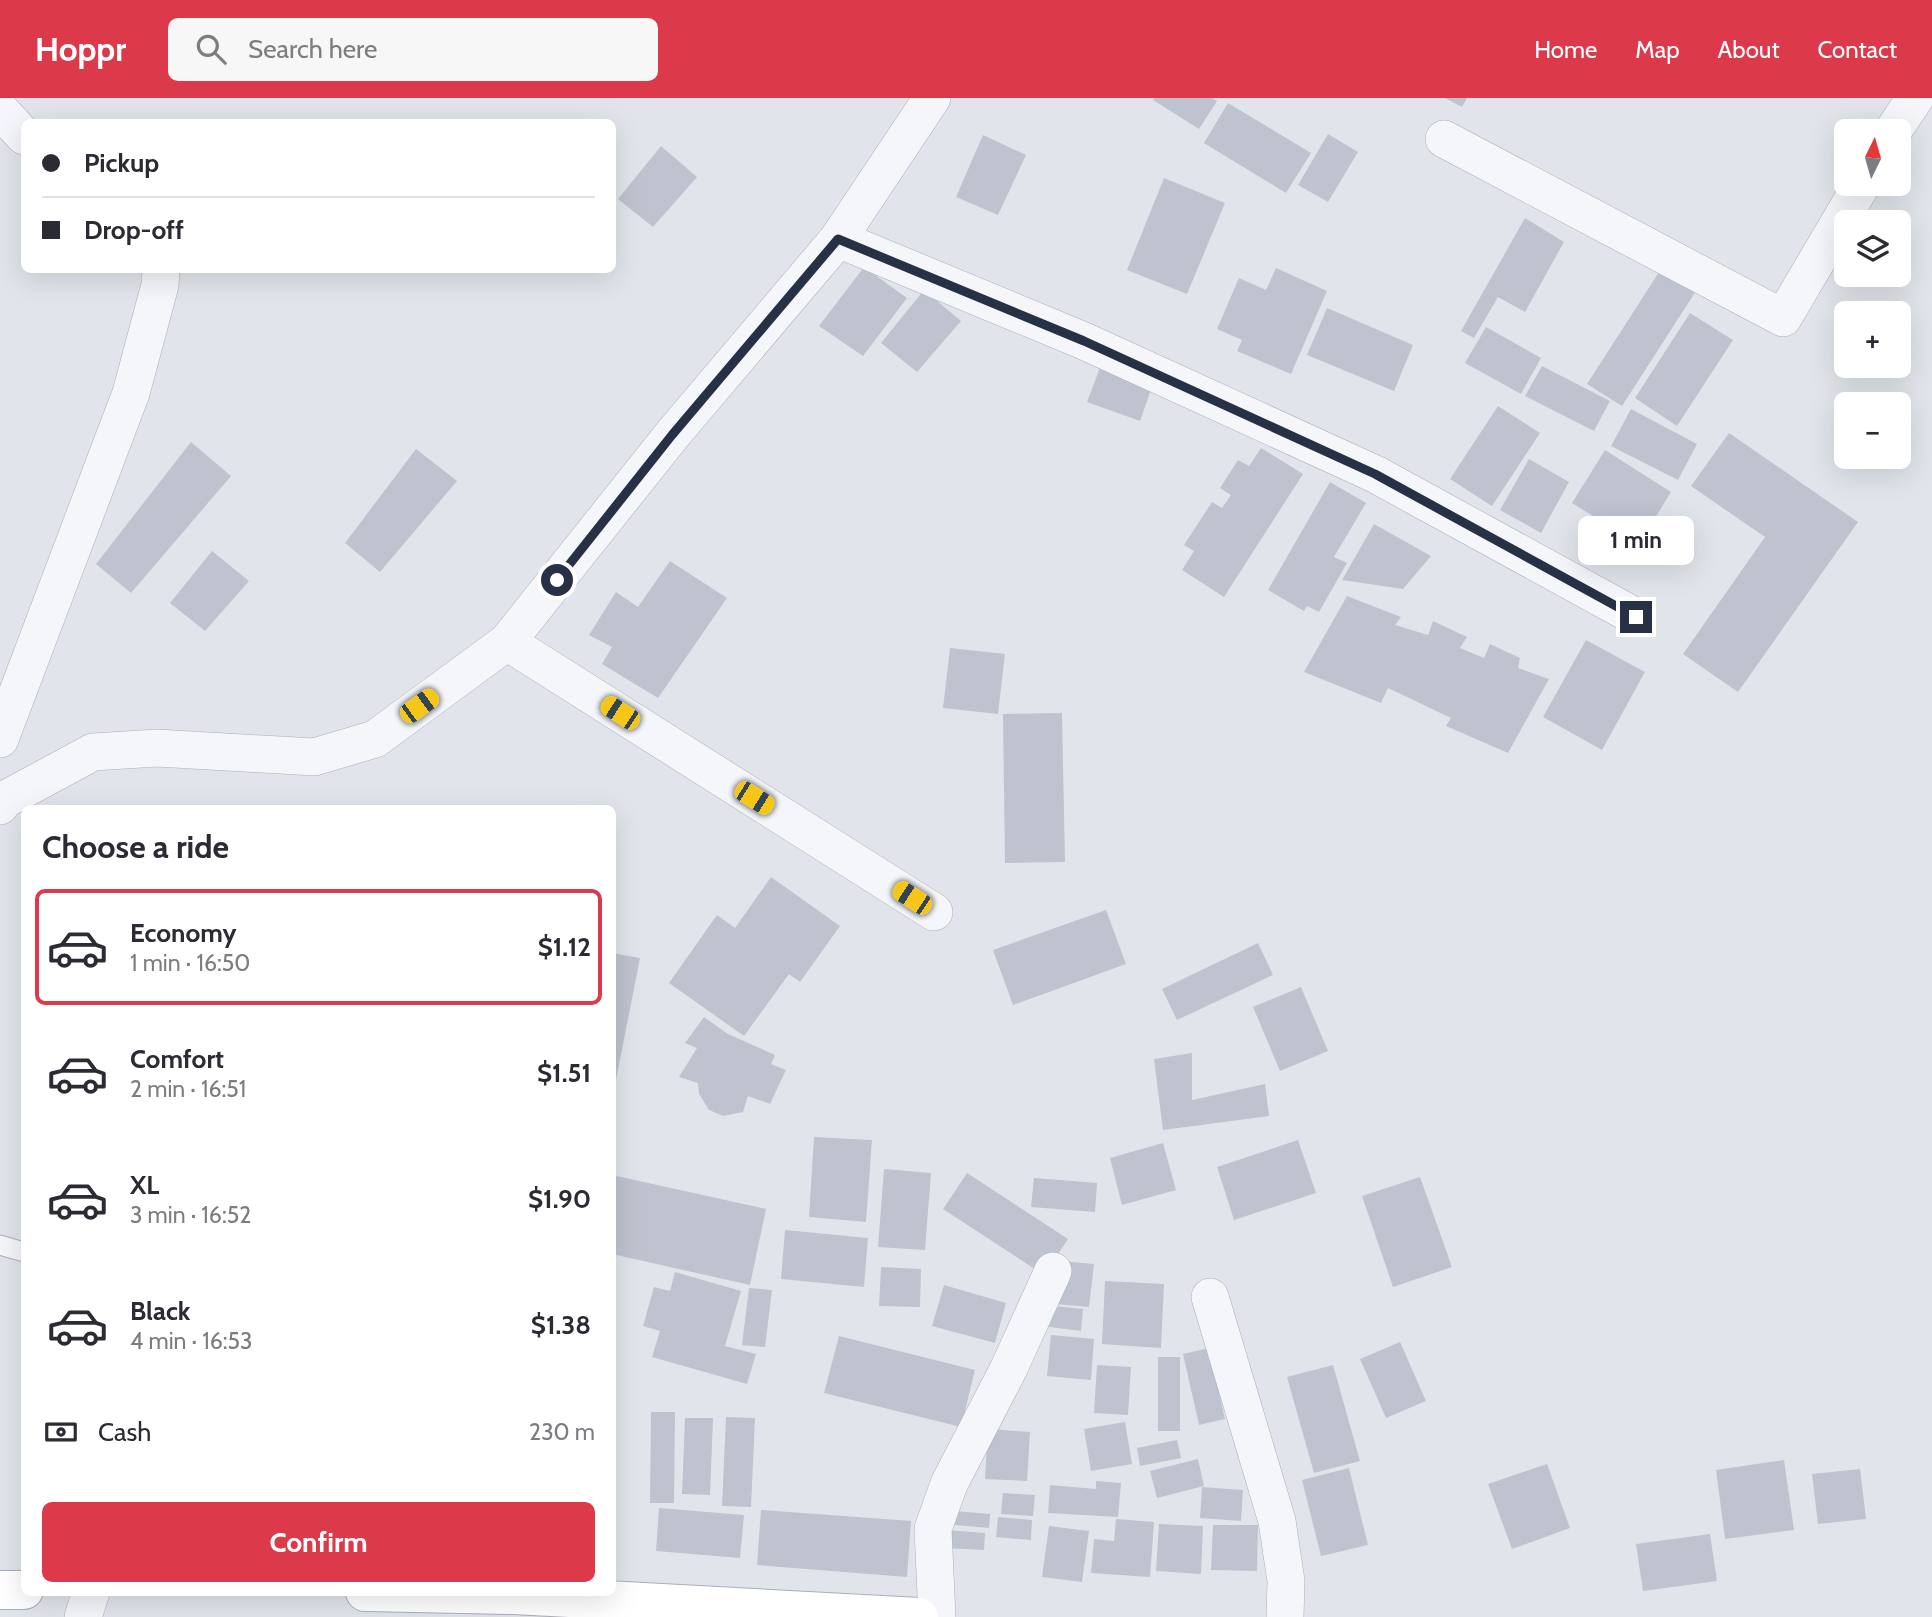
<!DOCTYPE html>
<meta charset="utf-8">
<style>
body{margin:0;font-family:Cabin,sans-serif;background:#f7f7f7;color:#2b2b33;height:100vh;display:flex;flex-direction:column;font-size:26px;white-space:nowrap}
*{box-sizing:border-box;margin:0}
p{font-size:23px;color:#7c7c81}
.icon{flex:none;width:38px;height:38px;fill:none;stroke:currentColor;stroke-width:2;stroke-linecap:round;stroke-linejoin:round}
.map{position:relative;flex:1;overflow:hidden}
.drawer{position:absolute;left:21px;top:707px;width:595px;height:791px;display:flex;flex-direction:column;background:#fff;border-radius:10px;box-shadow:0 7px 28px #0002}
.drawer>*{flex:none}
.guide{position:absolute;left:21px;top:21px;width:595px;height:154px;border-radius:10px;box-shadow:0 7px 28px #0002;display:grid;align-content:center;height:154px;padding:0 21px;background:#fff}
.needle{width:46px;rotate:5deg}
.fabs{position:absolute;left:1834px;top:21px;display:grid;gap:14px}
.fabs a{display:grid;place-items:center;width:77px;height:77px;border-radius:10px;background:#fff;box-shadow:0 7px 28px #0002;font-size:35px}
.end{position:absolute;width:32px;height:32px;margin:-16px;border:9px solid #273145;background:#fff;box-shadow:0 0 0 4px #fff}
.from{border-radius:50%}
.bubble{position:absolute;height:49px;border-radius:10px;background:#fff;box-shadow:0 7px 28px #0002;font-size:23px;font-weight:700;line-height:49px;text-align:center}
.car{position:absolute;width:21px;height:42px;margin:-21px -10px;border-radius:9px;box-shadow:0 0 5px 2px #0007;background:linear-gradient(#f5c518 24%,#345 0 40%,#f5c518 0 76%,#345 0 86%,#f5c518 0)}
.guide b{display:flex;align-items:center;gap:24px;height:66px;font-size:26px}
.guide b+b{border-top:2px solid #e1e1e2}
.guide i{width:18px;height:18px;background:#2b2b33}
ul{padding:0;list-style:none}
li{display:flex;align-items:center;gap:21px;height:116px;margin:0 14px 10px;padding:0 7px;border:4px solid transparent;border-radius:10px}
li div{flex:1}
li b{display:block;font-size:26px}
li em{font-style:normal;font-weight:700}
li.on{border-color:#dc3a4b}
li>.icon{width:63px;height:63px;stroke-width:1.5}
h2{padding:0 21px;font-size:32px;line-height:84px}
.pay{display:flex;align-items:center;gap:18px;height:77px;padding:0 21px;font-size:26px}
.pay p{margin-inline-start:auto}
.cta{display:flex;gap:14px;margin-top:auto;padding:14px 21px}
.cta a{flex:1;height:80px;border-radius:10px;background:#dc3a4b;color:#fff;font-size:28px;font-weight:700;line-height:80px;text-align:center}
header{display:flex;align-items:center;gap:42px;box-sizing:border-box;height:98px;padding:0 35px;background:#dc3a4b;color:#fff}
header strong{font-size:33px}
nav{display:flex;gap:38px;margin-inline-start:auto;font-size:24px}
.search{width:490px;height:63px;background:#f7f7f7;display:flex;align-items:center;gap:18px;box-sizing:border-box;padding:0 24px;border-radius:10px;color:#7c7c81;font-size:26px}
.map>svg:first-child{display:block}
.building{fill:#bec3cf}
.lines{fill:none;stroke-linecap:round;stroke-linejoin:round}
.lane-casing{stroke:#a9afb9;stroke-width:21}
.street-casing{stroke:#a9afb9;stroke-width:38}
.secondary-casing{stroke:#a9afb9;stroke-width:40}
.lane{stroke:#f4f6f9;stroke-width:19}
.street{stroke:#f4f6f9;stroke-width:37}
.secondary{stroke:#fff;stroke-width:38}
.route{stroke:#273145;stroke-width:9}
</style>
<header>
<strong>Hoppr</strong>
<div class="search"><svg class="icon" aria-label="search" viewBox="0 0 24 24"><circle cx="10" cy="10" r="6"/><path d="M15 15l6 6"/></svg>Search here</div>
<nav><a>Home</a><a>Map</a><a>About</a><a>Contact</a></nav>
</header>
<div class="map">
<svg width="1932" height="1519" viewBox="0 0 1932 1519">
<rect width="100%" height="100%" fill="#e1e5eb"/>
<path class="building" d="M1154,0H1212L1217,3L1199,31L1153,2Z
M1445,0H1467L1462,9Z
M1228,5L1311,55L1286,95L1204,45Z
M1328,36L1358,54L1328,104L1298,87Z
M983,37L1026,57L998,117L956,99Z
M661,48L697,79L653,129L618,101Z
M1164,80L1225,105L1187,196L1127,172Z
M1525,120L1564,144L1525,214L1498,199L1474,240L1461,233Z
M864,169L907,200L863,258L819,228Z
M1276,170L1327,193L1291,276L1237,253L1242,242L1217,231L1239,180L1266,192Z
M1661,171L1696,193L1622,308L1587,286Z
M924,192L961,223L917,274L881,245Z
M1327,210L1413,247L1394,293L1307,257Z
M1690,215L1733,242L1677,328L1635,300Z
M1486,229L1541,260L1521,296L1465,265Z
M1101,267L1153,286L1140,323L1087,304Z
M1542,268L1610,303L1594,333L1525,298Z
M1498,308L1540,335L1492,408L1450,381Z
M1631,311L1697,346L1678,382L1611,348Z
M1729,335L1858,424L1738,594L1683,556L1765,439L1691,388Z
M191,344L231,378L131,495L96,466Z
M1261,350L1303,376L1224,499L1182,472L1194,453L1184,447L1212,404L1222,410L1231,397L1220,390L1238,362L1249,368Z
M416,351L457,383L380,474L345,445Z
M1605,352L1671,394L1639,446L1572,405Z
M1529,361L1569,384L1541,435L1500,412Z
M1330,384L1366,405L1334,459L1347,465L1319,514L1307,508L1304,513L1268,492Z
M1374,426L1431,458L1403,491L1342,482Z
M212,453L249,483L205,533L170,505Z
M670,463L727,500L658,600L602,566L612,549L589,537L616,494L638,509Z
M1347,498L1401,519L1395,527L1428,537L1433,523L1467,539L1460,550L1484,560L1490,546L1520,560L1518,570L1549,581L1508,655L1446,628L1451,620L1388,590L1381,605L1304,574Z
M1586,542L1645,574L1602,652L1543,619Z
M950,550L1005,556L998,616L943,610Z
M1062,615L1065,764L1005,765L1003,616Z
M771,779L840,828L800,884L789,876L744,938L669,885L717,817L735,830Z
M1106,812L1126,866L1013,907L993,852Z
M1258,845L1273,877L1177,922L1162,891Z
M612,855L640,860L615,987H612Z
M1301,889L1328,953L1280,973L1253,909Z
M704,919L728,936L775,957L771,966L786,972L770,1006L748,998L743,1014L723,1018L709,1012L699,996L698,985L679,979L697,950L685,945Z
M1192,955V1002L1265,986L1269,1018L1163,1032L1154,961Z
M814,1039L872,1042L866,1124L809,1119Z
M1298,1042L1316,1095L1234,1122L1217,1069Z
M1163,1045L1176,1092L1122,1107L1110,1060Z
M884,1071L931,1075L925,1152L878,1149Z
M967,1075L1068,1141L1044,1177L943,1111Z
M612,1077L766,1111L750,1187L612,1156Z
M1420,1079L1452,1169L1393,1189L1362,1098Z
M1034,1080L1097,1085L1095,1114L1031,1109Z
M785,1132L868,1140L864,1189L781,1181Z
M1061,1163L1094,1166L1089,1209L1056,1206Z
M881,1169L921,1171L920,1209L879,1208Z
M675,1174L741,1193L725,1248L756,1256L747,1286L652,1259L660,1233L643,1228L654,1189L670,1193Z
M1105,1183L1164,1186L1161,1250L1102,1246Z
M944,1187L1006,1205L995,1245L932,1228Z
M749,1190L772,1192L765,1249L742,1247Z
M1044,1207L1083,1211L1081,1233L1042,1228Z
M1051,1237L1094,1241L1091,1282L1047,1278Z
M839,1238L975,1272L961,1329L824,1295Z
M1400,1244L1426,1303L1386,1320L1360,1261Z
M1209,1250L1225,1321L1199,1327L1183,1256Z
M1158,1259H1180V1333H1158Z
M1097,1267L1131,1269L1128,1317L1094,1315Z
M1333,1267L1360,1363L1314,1375L1287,1279Z
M651,1314H675L674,1405H650Z
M726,1319L755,1320L751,1409L722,1408Z
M685,1320H713L710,1397L682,1396Z
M1125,1324L1132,1366L1091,1373L1084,1331Z
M988,1331L1030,1334L1027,1383L985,1381Z
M1177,1342L1181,1360L1140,1368L1137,1350Z
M1198,1361L1204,1388L1157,1400L1150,1373Z
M1784,1362L1794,1432L1725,1441L1716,1372Z
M1547,1366L1570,1430L1512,1451L1488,1386Z
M1349,1370L1368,1447L1321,1458L1302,1382Z
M1860,1371L1866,1421L1818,1426L1812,1376Z
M1096,1383L1121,1385L1118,1419L1048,1415L1050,1387L1096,1391Z
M1202,1389L1243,1392L1241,1423L1200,1420Z
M1003,1395L1035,1397L1033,1418L1001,1416Z
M659,1410L744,1417L740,1460L656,1453Z
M761,1412L911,1423L907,1479L757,1467Z
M955,1413L990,1416L989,1430L955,1427Z
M998,1419L1032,1422L1031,1442L996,1439Z
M1116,1421L1154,1424L1150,1479L1091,1475L1094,1441L1114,1443Z
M1159,1426L1203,1428L1201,1476L1156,1473Z
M1213,1427H1258L1257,1473L1211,1472Z
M1049,1428L1089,1433L1082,1484L1042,1479Z
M946,1432L985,1435L984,1452L945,1450Z
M1710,1436L1717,1483L1643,1493L1636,1446Z"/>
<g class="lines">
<defs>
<path id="lane" d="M0,1147L24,1154"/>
<path id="street" d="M0,12L24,38
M1893,33L1915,0
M1444,41L1783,220L1862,86
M838,141L1084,243L1375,376L1636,519
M507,544L934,814
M0,641L131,295L160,187L161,172
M0,708L4,702L93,654L157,650L314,659L375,641L507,544L672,337L838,141L932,0
M1210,1199L1277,1423L1286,1483L1285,1519
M83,1519L91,1494
M937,1519L933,1431L949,1386L1009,1270L1053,1173"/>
<path id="secondary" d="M0,1492H24
M365,1494L514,1497L919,1519"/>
</defs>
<use href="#lane" class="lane-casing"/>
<use href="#street" class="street-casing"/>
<use href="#secondary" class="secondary-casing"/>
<use href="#lane" class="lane"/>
<use href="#street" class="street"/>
<use href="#secondary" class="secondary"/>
</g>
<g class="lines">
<path class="route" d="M557,482L672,337L838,141L1084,243L1375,376L1636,519"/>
</g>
</svg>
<div class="fabs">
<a><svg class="needle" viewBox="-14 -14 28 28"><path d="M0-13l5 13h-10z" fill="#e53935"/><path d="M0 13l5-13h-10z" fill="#7c7c81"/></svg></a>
<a><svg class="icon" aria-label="layers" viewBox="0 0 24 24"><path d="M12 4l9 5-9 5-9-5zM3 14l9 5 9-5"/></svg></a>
<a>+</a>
<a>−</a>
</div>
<i class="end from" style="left:557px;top:482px"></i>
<i class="end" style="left:1636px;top:519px"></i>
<div class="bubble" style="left:1578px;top:418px;width:116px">1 min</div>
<i class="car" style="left:419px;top:608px;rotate:54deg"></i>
<i class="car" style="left:620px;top:615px;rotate:303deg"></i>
<i class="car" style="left:754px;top:700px;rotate:122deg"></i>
<i class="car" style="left:912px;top:800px;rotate:303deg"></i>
<div class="guide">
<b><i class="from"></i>Pickup</b>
<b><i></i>Drop-off</b>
</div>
<section class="drawer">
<h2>Choose a ride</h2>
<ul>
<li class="on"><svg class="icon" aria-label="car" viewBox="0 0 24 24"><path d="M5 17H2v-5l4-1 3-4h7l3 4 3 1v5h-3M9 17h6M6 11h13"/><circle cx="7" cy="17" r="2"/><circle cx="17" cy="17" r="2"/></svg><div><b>Economy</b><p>1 min · 16:50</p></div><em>$1.12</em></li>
<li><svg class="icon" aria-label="car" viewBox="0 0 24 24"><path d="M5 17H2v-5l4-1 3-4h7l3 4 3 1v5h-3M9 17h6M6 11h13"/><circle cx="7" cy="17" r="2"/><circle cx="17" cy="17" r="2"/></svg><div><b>Comfort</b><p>2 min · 16:51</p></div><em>$1.51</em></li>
<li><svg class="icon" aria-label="car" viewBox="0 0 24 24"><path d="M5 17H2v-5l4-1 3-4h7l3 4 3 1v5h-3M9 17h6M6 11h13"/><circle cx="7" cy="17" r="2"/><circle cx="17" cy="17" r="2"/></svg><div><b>XL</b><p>3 min · 16:52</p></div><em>$1.90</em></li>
<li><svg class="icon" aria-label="car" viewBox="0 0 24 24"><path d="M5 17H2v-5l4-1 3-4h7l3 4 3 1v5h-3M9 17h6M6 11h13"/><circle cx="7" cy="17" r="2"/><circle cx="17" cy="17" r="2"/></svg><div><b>Black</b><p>4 min · 16:53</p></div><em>$1.38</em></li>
</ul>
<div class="pay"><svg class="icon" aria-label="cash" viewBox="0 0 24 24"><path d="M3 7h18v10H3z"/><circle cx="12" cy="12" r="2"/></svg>Cash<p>230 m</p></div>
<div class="cta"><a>Confirm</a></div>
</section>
</div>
